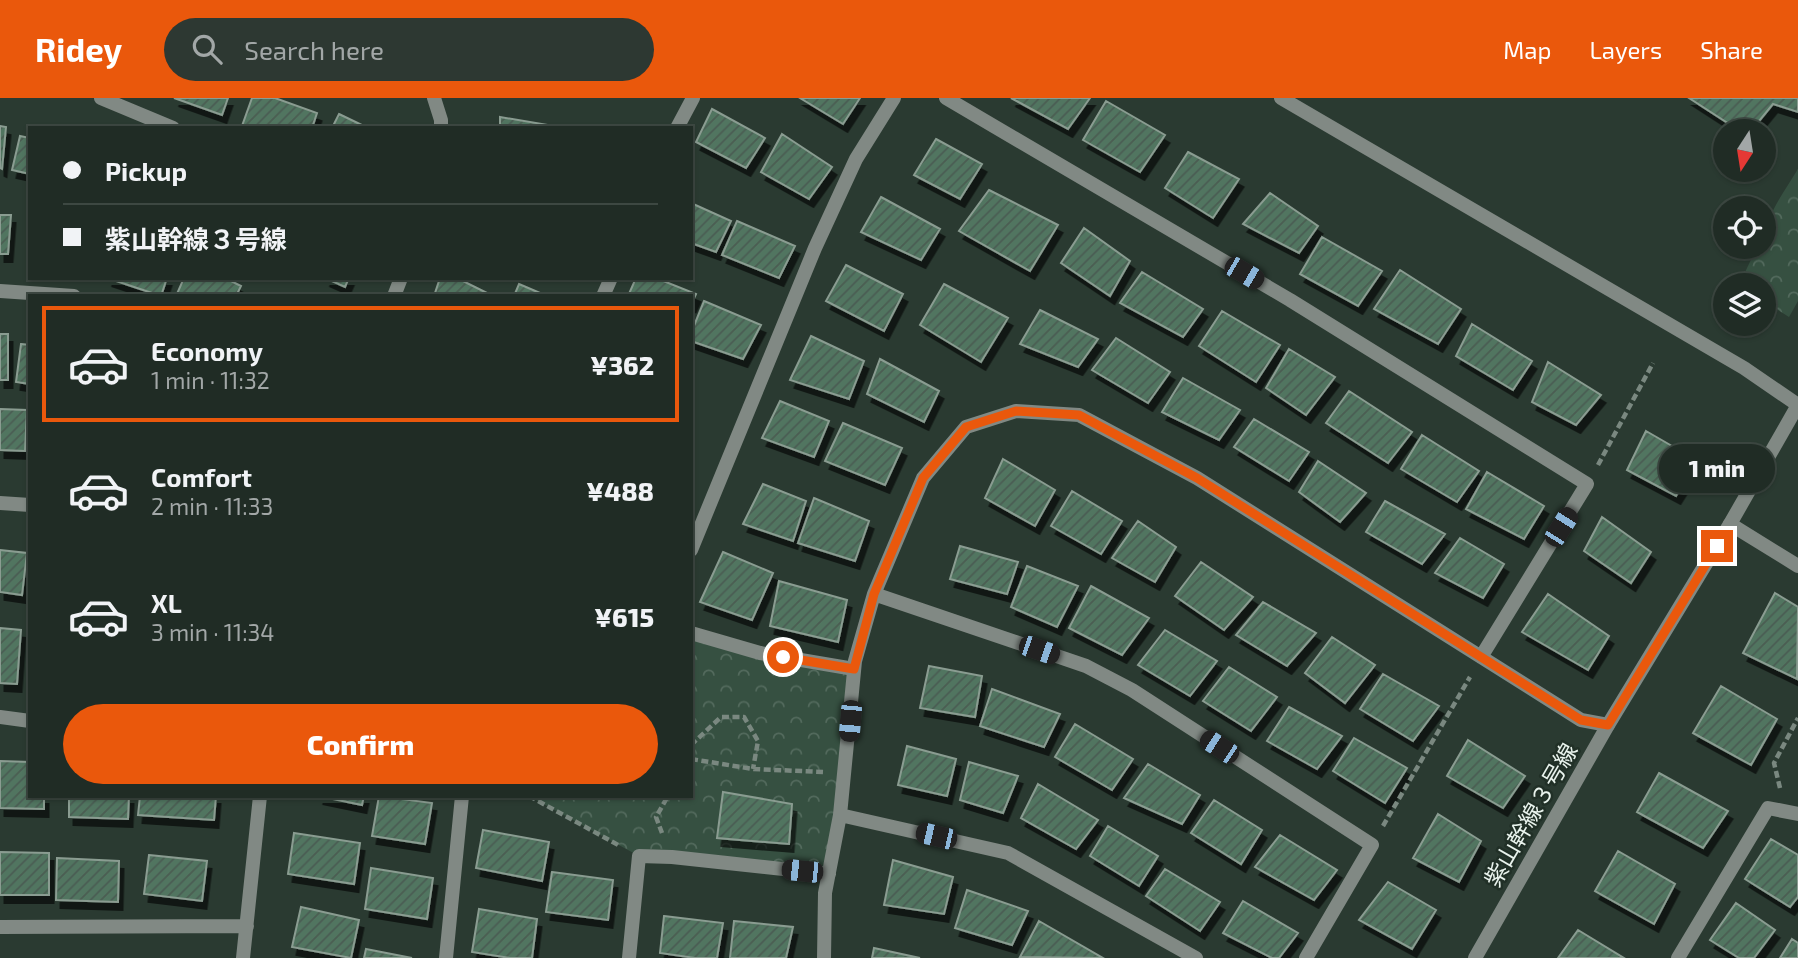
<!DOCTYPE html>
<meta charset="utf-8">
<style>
body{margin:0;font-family:"Exo 2","Noto Sans JP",sans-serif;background:#2d3832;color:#f1f3f6;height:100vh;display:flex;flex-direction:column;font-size:26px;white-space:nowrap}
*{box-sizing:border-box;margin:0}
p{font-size:23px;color:#a2a7a7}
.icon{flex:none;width:38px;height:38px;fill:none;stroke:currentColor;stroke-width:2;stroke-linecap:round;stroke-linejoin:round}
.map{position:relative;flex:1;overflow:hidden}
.side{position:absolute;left:28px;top:196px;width:665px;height:504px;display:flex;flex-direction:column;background:#202c25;border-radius:0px;box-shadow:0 2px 5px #0004,0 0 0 2px #3d4842}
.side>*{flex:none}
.hud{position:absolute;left:28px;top:28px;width:665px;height:154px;border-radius:0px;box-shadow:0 2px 5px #0004,0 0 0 2px #3d4842;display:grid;align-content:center;height:154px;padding:0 35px;background:#202c25}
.needle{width:46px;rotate:192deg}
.controls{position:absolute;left:1713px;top:21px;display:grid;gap:14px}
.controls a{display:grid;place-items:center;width:63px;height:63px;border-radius:50%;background:#202c25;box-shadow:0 2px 5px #0004,0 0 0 2px #3d4842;font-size:35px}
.end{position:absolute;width:32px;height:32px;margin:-16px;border:9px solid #ea580c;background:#fff;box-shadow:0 0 0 4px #fff}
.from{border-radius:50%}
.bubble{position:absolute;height:49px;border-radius:24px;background:#202c25;box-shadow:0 2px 5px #0004,0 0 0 2px #3d4842;font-size:23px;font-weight:800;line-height:49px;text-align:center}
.car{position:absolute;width:21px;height:42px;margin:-21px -10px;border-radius:9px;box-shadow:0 0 5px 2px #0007;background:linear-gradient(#222 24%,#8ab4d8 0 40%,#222 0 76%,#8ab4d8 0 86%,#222 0)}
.hud b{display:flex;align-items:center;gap:24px;height:66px;font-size:26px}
.hud b+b{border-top:2px solid #3d4842}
.hud i{width:18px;height:18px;background:#f1f3f6}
ul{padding:12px 0 0;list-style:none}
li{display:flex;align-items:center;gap:21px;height:116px;margin:0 14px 10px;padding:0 21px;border:4px solid transparent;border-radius:0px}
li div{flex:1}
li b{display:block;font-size:26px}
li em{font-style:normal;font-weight:800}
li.selected{border-color:#ea580c}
li>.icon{width:63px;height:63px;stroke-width:1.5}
.cta{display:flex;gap:14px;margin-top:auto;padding:14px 35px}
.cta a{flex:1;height:80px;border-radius:42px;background:#ea580c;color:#fff;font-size:28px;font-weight:800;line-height:80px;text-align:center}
header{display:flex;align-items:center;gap:42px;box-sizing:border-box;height:98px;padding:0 35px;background:#ea580c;color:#fff}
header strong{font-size:33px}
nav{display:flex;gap:38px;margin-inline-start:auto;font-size:24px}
.search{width:490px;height:63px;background:#2d3832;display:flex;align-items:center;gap:18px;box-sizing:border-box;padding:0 24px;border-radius:38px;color:#a2a7a7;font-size:26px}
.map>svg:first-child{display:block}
.forest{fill:url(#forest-crowns)}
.building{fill:url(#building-hatch);stroke:#8a9c91;stroke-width:2;filter:url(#shadow)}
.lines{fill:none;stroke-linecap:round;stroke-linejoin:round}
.path{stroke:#7a8880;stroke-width:4.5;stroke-dasharray:7 3.5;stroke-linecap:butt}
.minor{stroke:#818984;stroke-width:14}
.tertiary{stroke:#818984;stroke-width:14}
.route{stroke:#ea580c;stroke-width:9}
.labels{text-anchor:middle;stroke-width:5;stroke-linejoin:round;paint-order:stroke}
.street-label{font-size:23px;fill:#e9f3ed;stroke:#213027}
</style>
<header>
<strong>Ridey</strong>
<div class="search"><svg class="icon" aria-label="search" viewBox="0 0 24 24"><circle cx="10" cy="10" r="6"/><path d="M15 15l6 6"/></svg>Search here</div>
<nav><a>Map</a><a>Layers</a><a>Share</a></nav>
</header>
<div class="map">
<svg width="1798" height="860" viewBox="0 0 1798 860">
<defs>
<pattern id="forest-crowns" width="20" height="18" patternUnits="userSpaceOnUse" patternTransform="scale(1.75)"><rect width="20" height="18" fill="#365041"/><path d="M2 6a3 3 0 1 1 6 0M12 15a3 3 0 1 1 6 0" fill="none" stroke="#536a5d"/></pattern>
<pattern id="building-hatch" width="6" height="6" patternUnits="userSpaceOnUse" patternTransform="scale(1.75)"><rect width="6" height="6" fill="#517560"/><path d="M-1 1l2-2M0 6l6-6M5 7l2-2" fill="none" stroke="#4b5d52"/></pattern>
<filter id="shadow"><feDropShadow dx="4.5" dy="8" stdDeviation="0" flood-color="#0009"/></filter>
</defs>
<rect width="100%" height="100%" fill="#2a3a31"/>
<path class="forest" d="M1798,71V203L1789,219L1764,203V187H1739L1757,149H1764C1764,119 1783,96 1798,71Z
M691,533L854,571L829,776L639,758L529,698H691Z"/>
<path class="building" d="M174,0H228L222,17Z
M252,0H275L317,15L312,30H246L242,28Z
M800,0H860L843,26Z
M1011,0H1090L1068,31Z
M1689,0H1798V14L1773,6L1751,33H1740Z
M1106,3L1165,37L1140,74L1083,42Z
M712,11L765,40L746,70L696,44Z
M339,16L368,30H332Z
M500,19L560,29V30H500Z
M0,28L6,29L2,71L0,70Z
M782,36L832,69L809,101L761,74Z
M20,38L30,40V76L12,72Z
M936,41L982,66L960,101L914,77Z
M1188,54L1239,81L1213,120L1165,90Z
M989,92L1058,127L1030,173L959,133Z
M1270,95L1318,128L1299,155L1243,126Z
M881,99L940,131L921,162L861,134Z
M691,105L731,123L716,154L691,145Z
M0,117H11L8,156H0Z
M737,123L795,148L779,180L722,157Z
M1084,130L1130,163L1110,198L1061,165Z
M1322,139L1382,173L1358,208L1300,176Z
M846,167L903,196L884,233L826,203Z
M1400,172L1461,211L1438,246L1374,211Z
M1142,174L1203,211L1183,239L1120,205Z
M107,180H167L161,198Z
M184,180H225L241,188L236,198H176Z
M325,180H349L345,189Z
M440,180H457L493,198H434Z
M636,180H656L696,196L691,207V198H628Z
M519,186L547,198H514Z
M944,186L1008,220L981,264L920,227Z
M704,203L761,227L743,261L691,243V235Z
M1040,212L1098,241L1078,269L1020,246Z
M1222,213L1280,247L1256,284L1199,248Z
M1472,226L1532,263L1513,292L1456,258Z
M0,236H8V282H0Z
M811,238L864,263L849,301L790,282Z
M1116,240L1170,274L1148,305L1092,272Z
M21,246L30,247V286L16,284Z
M1289,251L1335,279L1306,317L1266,290Z
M880,261L939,293L924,324L867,296Z
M1548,264L1601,297L1576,327L1532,304Z
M1183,280L1240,312L1219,342L1162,314Z
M1349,293L1412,334L1388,365L1326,325Z
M780,303L829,323L814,359L762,340Z
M0,311L27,312L25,353L0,352Z
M1254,321L1309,354L1289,383L1234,349Z
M843,325L902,350L885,387L825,363Z
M1646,333L1698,363L1676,398L1627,372Z
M1422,337L1479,373L1457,404L1401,371Z
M1003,361L1055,392L1035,428L985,400Z
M1318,363L1366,395L1340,424L1299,394Z
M1487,374L1544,408L1524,441L1466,411Z
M763,386L806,403L793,443L743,426Z
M1072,393L1122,423L1101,456L1051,428Z
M814,400L869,423L855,463L798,445Z
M1385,403L1445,436L1422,466L1366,434Z
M1602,419L1651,454L1631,485L1584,453Z
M1138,423L1176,449L1155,484L1112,460Z
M1460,440L1504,466L1483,500L1435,475Z
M960,448L1018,464L1007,496L950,481Z
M0,452L27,455L22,497L0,494Z
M723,454L773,475L752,522L700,504Z
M1201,464L1253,499L1224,532L1175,498Z
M1027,468L1078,488L1057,529L1011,509Z
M779,483L847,502L838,544L770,528Z
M1091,488L1149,520L1122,557L1069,530Z
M1775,495L1798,509L1797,581L1743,555Z
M1548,496L1609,538L1588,572L1522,534Z
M1263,504L1316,535L1287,568L1236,537Z
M0,530L21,532L17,586L0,585Z
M1165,532L1217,563L1190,598L1138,567Z
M1332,539L1375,567L1345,605L1305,575Z
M929,568L982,578L975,619L920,610Z
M1229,569L1277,599L1251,633L1203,603Z
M1383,576L1439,608L1413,643L1360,611Z
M1721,588L1777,621L1751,667L1693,635Z
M992,591L1060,616L1044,649L980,628Z
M1289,609L1342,638L1317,671L1267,643Z
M1075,626L1133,661L1112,692L1055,659Z
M1354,640L1407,670L1385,705L1333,673Z
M1468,642L1525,678L1503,710L1447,678Z
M907,648L956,661L947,698L898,687Z
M0,663L30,664V698H44V711L0,710Z
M969,664L1018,678L1003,715L960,702Z
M1148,666L1200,697L1182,726L1124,700Z
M1659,675L1728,713L1703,750L1637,714Z
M1038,686L1098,722L1076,751L1021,720Z
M723,694L792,706L789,746L717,740Z
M69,698H129L128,721L69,719Z
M140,698H216L214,722L138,717Z
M318,698H364L362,707Z
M379,698L432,705L425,746L372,738Z
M1214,702L1262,732L1241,766L1191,735Z
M1438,716L1481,743L1459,784L1413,760Z
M1108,728L1158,758L1139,788L1090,758Z
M483,732L549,744L542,783L476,770Z
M294,735L360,745L354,786L288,776Z
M1280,737L1337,772L1314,802L1255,769Z
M1771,741L1798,757V799L1790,809L1745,781Z
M1618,753L1675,786L1654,826L1595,793Z
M0,754L49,755V797H0Z
M149,757L207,763L202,803L144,796Z
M57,760L119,763L118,804L56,802Z
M893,762L953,779L944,816L884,807Z
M371,770L433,780L427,821L365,811Z
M1165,771L1220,804L1200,833L1146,798Z
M552,774L613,782L608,822L546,814Z
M1388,784L1436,812L1412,851L1359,822Z
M967,792L1028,813L1012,847L955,830Z
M1243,803L1298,835L1279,860H1272L1223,835Z
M1736,805L1775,832L1754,860H1739L1710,842Z
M301,809L359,822L351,860L292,849Z
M479,811L537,821L532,860H510L472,854Z
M664,818L723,825L717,860H695L660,855Z
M734,823L793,829L786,860H730Z
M1039,823L1103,860L1020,859Z
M1578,832L1624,860H1558Z
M1792,841L1798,845V860H1780Z
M874,850L920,860H872Z
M366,851L412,860H364Z"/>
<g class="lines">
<path class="path" d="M1598,367L1653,265
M691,647L721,619H744L758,643L753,671
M691,661L753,671L823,674
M1780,690L1774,665L1798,620
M529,698L620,748
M1383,728L1470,579
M662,735L656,719L668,698"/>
<path class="minor" d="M101,0L173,30
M434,0L441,22V30
M946,0L1290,202L1587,386L1481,559
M677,30L693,0
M0,193L74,198
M394,198L401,180
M603,198L611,180
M0,405L30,407
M1730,426L1798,468
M691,452L815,150L856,61L894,0
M874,496L1086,568L1132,592L1372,747L1306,860
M691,535L760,555L854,571
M0,619L30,623
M840,717L1008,755L1196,860
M0,829L247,828
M243,860L260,698
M446,860L462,698
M629,860L639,758L672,759L829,776
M824,860L825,795L840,717L855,563L874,496L923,380L966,329L1016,313L1079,317L1197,380L1581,622L1608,627
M1678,860L1768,710L1798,716"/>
<path class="tertiary" d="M1281,0L1744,270L1798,307
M1475,860L1608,627L1730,426L1798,307"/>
</g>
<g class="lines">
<path class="route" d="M783,559L854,571L874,496L923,380L966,329L1016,313L1079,317L1197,380L1581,622L1608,627L1717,448"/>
</g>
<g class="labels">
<g class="street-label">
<text transform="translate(1531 717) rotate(-60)" y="8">紫山幹線３号線</text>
</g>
</g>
</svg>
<div class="controls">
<a><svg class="needle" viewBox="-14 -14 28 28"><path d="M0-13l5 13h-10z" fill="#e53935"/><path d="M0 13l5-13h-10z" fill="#a2a7a7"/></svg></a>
<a><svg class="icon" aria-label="locate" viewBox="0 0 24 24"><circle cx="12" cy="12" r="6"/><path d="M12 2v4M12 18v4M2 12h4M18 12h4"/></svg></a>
<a><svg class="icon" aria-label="layers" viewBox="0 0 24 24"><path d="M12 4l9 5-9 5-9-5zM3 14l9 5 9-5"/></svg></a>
</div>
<i class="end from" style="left:783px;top:559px"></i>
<i class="end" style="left:1717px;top:448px"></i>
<div class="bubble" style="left:1659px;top:346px;width:116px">1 min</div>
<i class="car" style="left:1244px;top:175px;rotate:120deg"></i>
<i class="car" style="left:1561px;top:429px;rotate:32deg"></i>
<i class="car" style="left:1039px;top:552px;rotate:109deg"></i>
<i class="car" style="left:850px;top:623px;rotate:185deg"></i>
<i class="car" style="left:1219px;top:649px;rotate:303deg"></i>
<i class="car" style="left:936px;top:738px;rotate:283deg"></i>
<i class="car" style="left:802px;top:773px;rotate:276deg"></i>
<div class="hud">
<b><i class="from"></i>Pickup</b>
<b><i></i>紫山幹線３号線</b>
</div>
<section class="side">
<ul>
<li class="selected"><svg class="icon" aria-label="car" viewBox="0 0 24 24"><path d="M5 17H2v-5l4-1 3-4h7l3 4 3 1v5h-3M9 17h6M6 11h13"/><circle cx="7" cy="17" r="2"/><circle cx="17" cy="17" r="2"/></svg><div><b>Economy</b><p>1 min · 11:32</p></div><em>¥362</em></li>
<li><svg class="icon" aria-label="car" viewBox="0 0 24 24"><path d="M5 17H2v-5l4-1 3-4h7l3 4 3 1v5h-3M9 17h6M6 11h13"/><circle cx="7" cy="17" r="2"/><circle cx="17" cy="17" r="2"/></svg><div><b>Comfort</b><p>2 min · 11:33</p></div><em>¥488</em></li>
<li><svg class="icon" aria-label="car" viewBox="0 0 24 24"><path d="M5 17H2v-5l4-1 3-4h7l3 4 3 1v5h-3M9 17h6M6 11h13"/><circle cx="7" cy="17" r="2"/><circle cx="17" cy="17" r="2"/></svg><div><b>XL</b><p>3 min · 11:34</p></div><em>¥615</em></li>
</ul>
<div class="cta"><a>Confirm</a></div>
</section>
</div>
